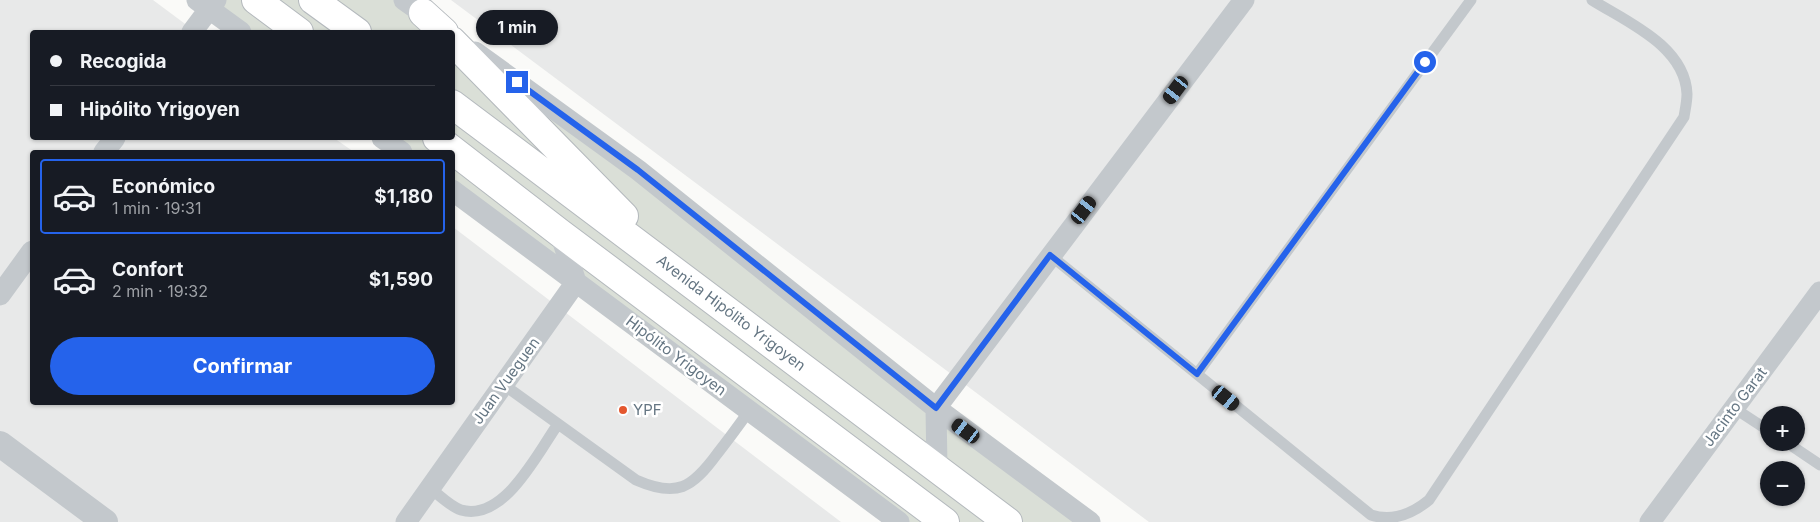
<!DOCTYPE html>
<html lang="es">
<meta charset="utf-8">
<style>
body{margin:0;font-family:Inter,sans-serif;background:#20242c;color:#f1f3f6;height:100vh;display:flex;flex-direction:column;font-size:19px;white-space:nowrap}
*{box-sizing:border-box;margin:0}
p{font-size:16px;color:#9ea1a6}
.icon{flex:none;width:28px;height:28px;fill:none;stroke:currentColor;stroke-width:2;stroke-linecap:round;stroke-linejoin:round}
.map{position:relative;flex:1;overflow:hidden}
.side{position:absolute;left:30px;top:150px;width:425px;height:255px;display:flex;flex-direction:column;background:#171b24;border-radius:5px;box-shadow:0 1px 4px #0004}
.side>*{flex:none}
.banner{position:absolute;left:30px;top:30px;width:425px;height:110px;border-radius:5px;box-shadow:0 1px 4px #0004;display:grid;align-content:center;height:110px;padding:0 20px;background:#171b24}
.buttons{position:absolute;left:1760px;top:406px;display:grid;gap:10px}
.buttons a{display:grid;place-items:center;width:45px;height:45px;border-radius:50%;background:#171b24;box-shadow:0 1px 4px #0004;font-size:25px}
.end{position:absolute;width:22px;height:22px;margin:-11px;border:6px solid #2563eb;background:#fff;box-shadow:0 0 0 2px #fff}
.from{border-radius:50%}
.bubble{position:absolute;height:35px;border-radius:18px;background:#171b24;box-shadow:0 1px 4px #0004;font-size:16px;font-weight:700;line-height:35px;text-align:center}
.car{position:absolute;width:15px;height:30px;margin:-15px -8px;border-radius:6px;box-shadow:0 0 4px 1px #0007;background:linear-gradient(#222 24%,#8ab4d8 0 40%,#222 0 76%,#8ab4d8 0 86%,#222 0)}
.banner b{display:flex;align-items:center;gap:18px;height:48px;font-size:19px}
.banner b+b{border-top:1px solid #363941}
.banner i{width:12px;height:12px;background:#f1f3f6}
ul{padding:9px 0 0;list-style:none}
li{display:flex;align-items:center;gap:15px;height:75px;margin:0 10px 8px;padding:0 10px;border:2px solid transparent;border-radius:5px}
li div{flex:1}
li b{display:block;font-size:19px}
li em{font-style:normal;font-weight:700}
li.active{border-color:#2563eb}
li>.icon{width:45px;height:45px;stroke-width:1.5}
.cta{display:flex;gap:10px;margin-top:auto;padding:10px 20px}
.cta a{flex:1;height:58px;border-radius:30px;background:#2563eb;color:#fff;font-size:20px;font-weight:700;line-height:58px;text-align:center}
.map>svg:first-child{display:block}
.built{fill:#e8e9e9;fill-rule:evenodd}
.green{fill:#dadfd7}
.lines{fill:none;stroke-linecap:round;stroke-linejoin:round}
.trunk-casing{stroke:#b4b9bd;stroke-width:30}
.service{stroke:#c3c8cc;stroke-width:11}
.minor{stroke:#c3c8cc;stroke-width:21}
.tertiary{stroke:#c3c8cc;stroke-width:26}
.trunk{stroke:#fff;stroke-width:28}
.route{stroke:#2563eb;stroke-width:6}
.poi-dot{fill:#e4572e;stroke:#fff;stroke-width:2}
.labels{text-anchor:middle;stroke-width:5;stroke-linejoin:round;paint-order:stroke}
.street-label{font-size:15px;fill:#657683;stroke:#fff}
.poi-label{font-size:15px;fill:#657683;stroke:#fff;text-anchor:start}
</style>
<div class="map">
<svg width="1820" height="522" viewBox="0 0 1820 522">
<rect width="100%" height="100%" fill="#fafaf8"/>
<path class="built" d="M0,0H153L196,32H32V138H334L354,152H32V402H452L453,227L841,522H0Z
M451,0H1820V522H1149ZM1769,415H1796V442H1769ZM1769,470H1796V498H1769Z"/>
<path class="green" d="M197,0H404L449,32H241Z
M453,35L1090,522H899L453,190L452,152H402L382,138H452Z"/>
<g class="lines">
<defs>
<path id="trunk" d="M256,0L299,32
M313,0L357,32
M423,13L444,32
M452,41L624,216
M452,104L1008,522
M437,138L560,233L945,522"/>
</defs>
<use href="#trunk" class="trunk-casing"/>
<path class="service" d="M1050,255L1371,515C1393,522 1412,514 1429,500L1684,117C1685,110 1687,102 1687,94C1685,46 1627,22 1592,0
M1197,374L1471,0
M504,385L636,480C677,498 692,488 717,454C728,440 739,425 749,411
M1734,408L1769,431
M1786,442L1820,465
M430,488C439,495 451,507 461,510C504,522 537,454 558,424"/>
<path class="minor" d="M197,0L241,32
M404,0L435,22
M192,32L216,0
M475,52L638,170L936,408L1090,522
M382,138L402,152
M104,152L115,138
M452,190L899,522
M0,295L32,251
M937,469L936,408L1244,0
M406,522L576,282L560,233
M1650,522L1820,292"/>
<path class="tertiary" d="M0,444L105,522"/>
<use href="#trunk" class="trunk"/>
</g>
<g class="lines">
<path class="route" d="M517,82L638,170L936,408L1050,255L1197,374L1425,62"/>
</g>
<circle class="poi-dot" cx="623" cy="410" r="5"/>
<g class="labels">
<g class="street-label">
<text transform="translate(731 313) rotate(37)" y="5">Avenida Hipólito Yrigoyen</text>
<text transform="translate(676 356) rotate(37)" y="5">Hipólito Yrigoyen</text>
<text transform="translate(506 381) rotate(-54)" y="5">Juan Vueguen</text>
<text transform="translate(1735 407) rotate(-53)" y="5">Jacinto Garat</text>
</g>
<g class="poi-label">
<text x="633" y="415">YPF</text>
</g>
</g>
</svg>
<div class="buttons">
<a>+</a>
<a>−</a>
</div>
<i class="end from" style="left:1425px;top:62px"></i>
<i class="end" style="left:517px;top:82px"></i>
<div class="bubble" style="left:476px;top:10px;width:82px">1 min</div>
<i class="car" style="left:1176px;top:90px;rotate:217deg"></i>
<i class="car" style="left:1084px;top:210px;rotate:37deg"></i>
<i class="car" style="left:1226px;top:398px;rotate:129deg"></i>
<i class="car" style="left:966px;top:431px;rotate:306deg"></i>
<div class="banner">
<b><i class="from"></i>Recogida</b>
<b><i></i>Hipólito Yrigoyen</b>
</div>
<section class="side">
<ul>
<li class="active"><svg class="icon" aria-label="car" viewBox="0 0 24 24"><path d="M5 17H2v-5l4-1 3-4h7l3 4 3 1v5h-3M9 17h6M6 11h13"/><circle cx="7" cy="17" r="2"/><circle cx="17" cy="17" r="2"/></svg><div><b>Económico</b><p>1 min · 19:31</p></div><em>$1,180</em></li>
<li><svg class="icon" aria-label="car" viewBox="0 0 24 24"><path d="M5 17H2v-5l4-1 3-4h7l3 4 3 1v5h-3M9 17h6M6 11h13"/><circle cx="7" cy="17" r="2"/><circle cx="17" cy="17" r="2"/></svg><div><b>Confort</b><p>2 min · 19:32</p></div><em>$1,590</em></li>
</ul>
<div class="cta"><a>Confirmar</a></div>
</section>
</div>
